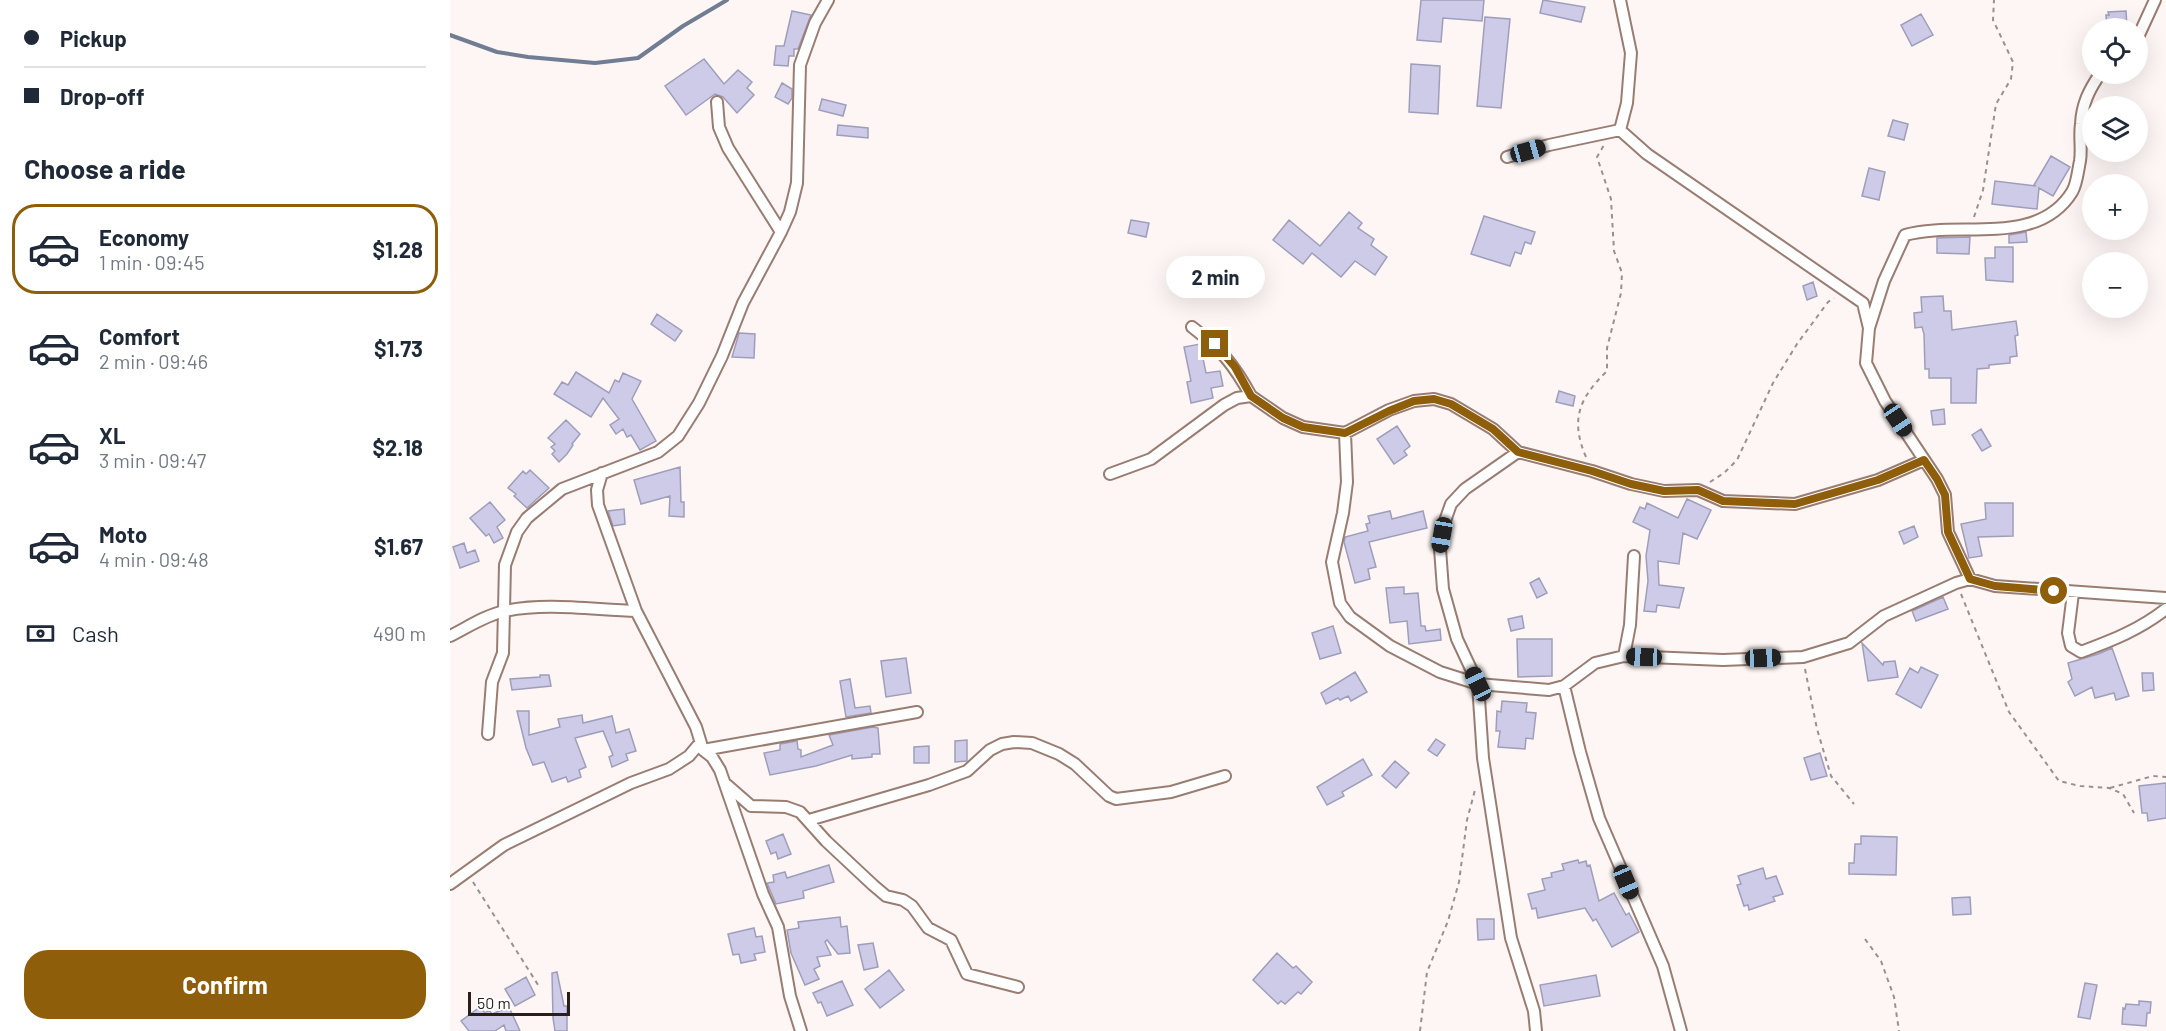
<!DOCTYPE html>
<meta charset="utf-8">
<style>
body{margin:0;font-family:Barlow,sans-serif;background:#f6f6f7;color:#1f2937;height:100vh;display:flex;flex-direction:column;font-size:22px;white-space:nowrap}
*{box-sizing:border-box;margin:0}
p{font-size:20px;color:#747a83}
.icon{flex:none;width:33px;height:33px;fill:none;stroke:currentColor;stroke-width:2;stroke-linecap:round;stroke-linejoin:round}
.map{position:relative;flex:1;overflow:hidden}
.panel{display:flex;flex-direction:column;background:#fff;width:450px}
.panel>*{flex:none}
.top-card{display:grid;align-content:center;height:132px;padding:0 24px;background:#fff}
.buttons{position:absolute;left:1632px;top:18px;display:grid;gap:12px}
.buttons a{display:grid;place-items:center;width:66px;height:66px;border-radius:50%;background:#fff;box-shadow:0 6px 24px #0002;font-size:30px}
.scale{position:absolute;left:18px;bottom:15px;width:102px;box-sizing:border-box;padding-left:6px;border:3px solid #2a1e1a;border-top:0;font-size:16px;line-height:21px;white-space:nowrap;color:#2a1e1a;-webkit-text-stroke:4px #fff;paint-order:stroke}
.end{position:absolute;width:27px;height:27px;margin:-14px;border:8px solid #8f5e0b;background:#fff;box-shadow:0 0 0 3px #fff}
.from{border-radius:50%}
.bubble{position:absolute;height:42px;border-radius:21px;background:#fff;box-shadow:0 6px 24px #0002;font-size:20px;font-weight:700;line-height:42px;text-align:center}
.car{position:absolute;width:18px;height:36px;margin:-18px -9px;border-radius:8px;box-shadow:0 0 4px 2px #0007;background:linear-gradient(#222 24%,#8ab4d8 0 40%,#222 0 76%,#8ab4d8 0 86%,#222 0)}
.top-card b{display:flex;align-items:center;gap:21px;height:57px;font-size:22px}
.top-card b+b{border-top:2px solid #e0e1e3}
.top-card i{width:15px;height:15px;background:#1f2937}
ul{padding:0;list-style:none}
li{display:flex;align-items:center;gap:18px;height:90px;margin:0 12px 9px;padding:0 12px;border:3px solid transparent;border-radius:24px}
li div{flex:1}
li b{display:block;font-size:22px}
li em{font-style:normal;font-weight:700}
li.current{border-color:#8f5e0b}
li>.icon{width:54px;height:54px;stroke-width:1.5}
h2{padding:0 24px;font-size:27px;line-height:72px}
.pay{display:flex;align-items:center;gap:15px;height:66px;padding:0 24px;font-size:22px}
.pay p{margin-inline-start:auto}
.cta{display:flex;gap:12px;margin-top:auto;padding:12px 24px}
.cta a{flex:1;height:69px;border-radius:24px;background:#8f5e0b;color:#fff;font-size:24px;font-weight:700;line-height:69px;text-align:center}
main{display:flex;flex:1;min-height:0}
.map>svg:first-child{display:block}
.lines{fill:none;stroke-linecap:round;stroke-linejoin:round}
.stream{stroke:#717d93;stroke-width:4}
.building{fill:#cdcbe8;stroke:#9f9eba;stroke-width:1.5}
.minor-casing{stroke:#9a7d72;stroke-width:14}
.path{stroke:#9a918e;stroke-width:2;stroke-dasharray:4.5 4.5;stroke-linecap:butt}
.minor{stroke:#fff;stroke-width:10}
.route{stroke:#8f5e0b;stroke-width:8}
</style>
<main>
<section class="panel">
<div class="top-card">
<b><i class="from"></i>Pickup</b>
<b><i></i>Drop-off</b>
</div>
<h2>Choose a ride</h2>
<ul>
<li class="current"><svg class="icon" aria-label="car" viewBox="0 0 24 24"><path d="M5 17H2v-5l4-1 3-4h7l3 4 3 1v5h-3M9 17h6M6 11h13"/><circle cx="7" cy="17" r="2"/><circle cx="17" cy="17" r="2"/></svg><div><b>Economy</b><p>1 min · 09:45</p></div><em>$1.28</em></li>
<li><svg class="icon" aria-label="car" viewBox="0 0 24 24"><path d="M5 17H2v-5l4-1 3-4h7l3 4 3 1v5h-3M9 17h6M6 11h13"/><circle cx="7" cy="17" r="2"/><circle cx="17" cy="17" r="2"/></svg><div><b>Comfort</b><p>2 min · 09:46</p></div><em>$1.73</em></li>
<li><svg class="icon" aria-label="car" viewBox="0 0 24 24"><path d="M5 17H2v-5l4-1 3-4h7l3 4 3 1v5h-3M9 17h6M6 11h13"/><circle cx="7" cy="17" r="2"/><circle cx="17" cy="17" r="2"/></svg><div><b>XL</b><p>3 min · 09:47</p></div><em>$2.18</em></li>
<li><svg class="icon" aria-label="car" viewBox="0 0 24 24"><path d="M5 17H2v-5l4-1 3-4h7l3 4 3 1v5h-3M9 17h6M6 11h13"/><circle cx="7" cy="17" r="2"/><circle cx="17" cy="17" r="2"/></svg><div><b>Moto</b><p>4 min · 09:48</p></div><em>$1.67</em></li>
</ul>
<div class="pay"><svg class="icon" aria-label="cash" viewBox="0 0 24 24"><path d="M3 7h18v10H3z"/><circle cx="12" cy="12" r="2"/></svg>Cash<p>490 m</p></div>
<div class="cta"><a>Confirm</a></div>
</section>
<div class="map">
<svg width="1716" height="1031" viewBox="0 0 1716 1031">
<rect width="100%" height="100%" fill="#fdf6f4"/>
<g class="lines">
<path class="stream" d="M0,35L47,52L78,57L145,63L188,58L233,26L277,0"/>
</g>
<path class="building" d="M971,0H1034L1032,21L993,18L991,42L967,40Z
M1093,0L1135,7L1131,22L1090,13Z
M342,11L361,15L348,49H344V56H339L338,66L324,65L326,46H334Z
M1676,11L1677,28H1657L1656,15H1659L1658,12Z
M1471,14L1483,35L1462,46L1451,25Z
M1035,17L1060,19L1051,108L1027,106Z
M254,59L274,84L288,70L302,82L297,88L304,95L287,113L273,97L265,94L236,115L215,86Z
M961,64L990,66L988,114L959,112Z
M332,83L342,89V98L338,104L325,97Z
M372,99L396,105L393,116L369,110Z
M1443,120L1458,124L1454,140L1438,136Z
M388,125L418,128V138L387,135Z
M1601,156L1620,167L1603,196L1589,188L1587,209L1542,204L1545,181L1586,186L1584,185Z
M1419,168L1435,172L1429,200L1412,196Z
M899,212L912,223L908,228L924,239L921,245L937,257L925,275L905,261L891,277L862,253L853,264L823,240L839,220L870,246Z
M1034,216L1085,232L1081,244L1075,242L1071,254L1065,252L1060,266L1021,254Z
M681,220L699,223L696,237L678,233Z
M1576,232L1577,242L1559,243V235Z
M1520,237L1519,254L1487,253V238Z
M1545,247H1563V282L1536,280L1535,258H1545Z
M1363,282L1367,296L1357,300L1353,286Z
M1493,296L1494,311H1501L1502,330L1566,321L1568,335L1565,336L1567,356L1560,357V363L1539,365V368L1527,369L1526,403H1501V378H1479V369H1475L1474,334L1472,327L1465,328L1464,313L1472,312L1471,297Z
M207,314L232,331L225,341L201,324Z
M289,333L305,334L304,358L282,357Z
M750,344L756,373L770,371L773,386L761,388L763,398L741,403L737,382L741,381L734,347Z
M126,372L159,393L165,380L169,382L173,373L191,381L182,399L206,441L190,450L181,435L177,437L173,429L166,434L160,425L169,419L153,398L141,417L104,394L112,382L118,385Z
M1109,391L1125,396L1123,406L1106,402Z
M1494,409L1495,424L1483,425L1481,411Z
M116,420L130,434L122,444L123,445L117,454L109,462L102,454L105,451L101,447L105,444L98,438Z
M947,426L960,446L954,451L957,455L944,464L927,439Z
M1531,429L1541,446L1532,451L1522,435Z
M230,467L231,502H234V517L219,516L220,496L191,504L184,480Z
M80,470L99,488L77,508L64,496L66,494L58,488L73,471L76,474Z
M1237,499L1261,510L1247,539L1233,533L1229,564L1208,561L1209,585L1234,588L1229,608L1207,605L1206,612L1194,611L1198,581L1196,556L1200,530L1183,522L1190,507L1195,509L1197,503L1228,518Z
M40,502L55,520L47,527L53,538L44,543L39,534L36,536L20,518Z
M1535,503H1563V536L1528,537L1532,556L1519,558L1511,524L1536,519Z
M174,509L175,524L163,526L158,511Z
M940,511L942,519L973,511L977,528L919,542L926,567L918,569L920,579L905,583L894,542L895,537L918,531L916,524L920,523L918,516Z
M1464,526L1468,537L1454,544L1449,532Z
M14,543L17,553L25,550L29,561L10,568L3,547Z
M1089,578L1097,593L1087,598L1080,583Z
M954,587V594L968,593L971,626H975L976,631L990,629L991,640L959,644L957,621L940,623L936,588Z
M1493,597L1498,609L1466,621L1462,611Z
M1072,616L1074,628L1061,631L1058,619Z
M883,626L891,653L870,659L862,633Z
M1067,639H1102V676L1068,677Z
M1412,643L1433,665L1434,662L1445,661L1448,677L1418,681Z
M1662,648L1679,696L1666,700L1664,693L1645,698L1642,687L1625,696L1618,682L1622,679L1618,663L1648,654Z
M456,658L461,693L436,697L431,661Z
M1471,667L1488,675L1471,708L1446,694L1460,668L1468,673Z
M905,672L917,692L901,701L898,696L890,700L888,698L876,704L871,693Z
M1692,673H1703L1704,690L1693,691Z
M90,675H99L101,686L62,690L60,679L90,677Z
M400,679L405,708L420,706L421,713L396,717L390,681Z
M1052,701L1077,703L1076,712L1086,713L1083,739L1076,738L1075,749L1048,747L1050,731H1046L1047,711L1051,712Z
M67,711H79V735L110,727L108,719L132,715L133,723L162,716L166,733L179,729L186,751L176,754L178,760L162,767L159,757L163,755L153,731L125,738L136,767L129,770L131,777L118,782L116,777L102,782L94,762L83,765L76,748Z
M423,727L428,728L430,754H422V757L402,759V755L366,766L320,775L314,753L330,750V744L347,741L348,749L351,750V757L383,745L379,735Z
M986,739L995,745L987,756L978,750Z
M517,740V761L505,762V741Z
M479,746V763H464V747Z
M1370,753L1377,776L1361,780L1354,758Z
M913,759L922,775L892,792L894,796L877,805L867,787Z
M945,761L959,773L946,788L932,776Z
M1716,783V818L1698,821L1697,813H1692L1689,786Z
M333,834L341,854L328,859L326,852L321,854L316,841Z
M1411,836L1447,837L1446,875L1399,874V863H1404L1405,844H1411Z
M1128,860L1129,863L1136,861L1137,866L1140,865L1149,901L1164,893L1176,915L1179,913L1189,932L1162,947L1146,919L1143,921L1135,908L1088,918L1086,908L1082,909L1078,894L1095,890L1092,879L1102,877L1101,873L1114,870L1112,864Z
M379,865L384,882L353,891L354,898L326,904L317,883L324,882L323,875L335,872L337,878Z
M1313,868L1316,879L1326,876L1333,894L1323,897L1325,901L1299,910L1298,905L1294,906L1287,885L1291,884L1288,876Z
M1520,897L1521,914L1503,915L1502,898Z
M390,917L391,927L397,926L400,953L388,954L377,940L375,942L381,955L367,957L370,966L364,969L369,979L355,985L341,953L337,930L349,928L348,922Z
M1027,919H1044V939L1028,940Z
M304,928L306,937L312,936L315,952L304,954L306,960L291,963L289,954L283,955L278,934Z
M423,943L428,967L414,970L408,945Z
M827,953L843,968L846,966L862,982L851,994L848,992L835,1004L831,1001L828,1004L803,980Z
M439,970L454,990L430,1008L415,989Z
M107,972L114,1006H117V1031H105L103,1018L102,973Z
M1146,975L1150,996L1094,1006L1090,985Z
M76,977L85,995L65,1006L55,989Z
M392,981L403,1005L377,1016L371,1002L368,1003L363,993Z
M1635,983L1647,985L1640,1019L1628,1017Z
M1689,1001L1701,1002L1700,1013H1697L1696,1026L1672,1024L1673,1008L1675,1009L1676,1004L1689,1005Z
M30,1007L35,1013L39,1010L42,1014L59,1007L70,1031H56L54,1025L45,1031H19L11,1021Z"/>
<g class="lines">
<defs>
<path id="minor" d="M1170,0L1181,53L1177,103L1170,130
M1688,37L1705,0
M267,102L269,127L278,148L331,232
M1170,130L1197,154L1413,303L1419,328L1416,363L1435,401L1487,479L1495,495L1498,532L1520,579L1545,586L1716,598
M1057,157L1099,145L1170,130
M742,327C771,349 784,365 801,396
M1419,328L1434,281L1455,235C1509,220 1587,248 1622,192C1627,184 1628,170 1630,161C1632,149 1629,136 1631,124C1632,104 1639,90 1650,74
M895,433L897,482L893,513L882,562L890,603L900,617L940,646L990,672L1028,684L1099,690L1114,686L1145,663L1174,656L1273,660L1353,657L1399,643L1434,616L1506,583L1520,579
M1068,452L1015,489L1001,504L995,521L990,549L993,589L1007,639L1028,684L1033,758L1061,938L1084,1011L1086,1031
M152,473L147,490L148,505L186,611L246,727L253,750L262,757L270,770L313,894L328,927L340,996L351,1031
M660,474L701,459L774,405L787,398L801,396L833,418L853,427L895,433L939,410L964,401L984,399L1001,404L1043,429L1068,452L1142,471L1181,484L1214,491L1248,490L1273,501L1345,504L1428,480L1474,460
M1623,593L1618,633L1621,646L1631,652C1663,640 1689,630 1716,609
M0,636C18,627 36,615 55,611C96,602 145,610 186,611
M1174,656L1180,625L1184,556
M1114,686L1130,752L1149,818L1213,966L1231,1031
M38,734L42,682L53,653L55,565L67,532L77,518L112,489L208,452L228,436L249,403L272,356L293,303L331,232L340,212L347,183L350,65L365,23L378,0
M253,750L467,712
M277,785L301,806L336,807L350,812L376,841L423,885L436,896L453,900L462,906L478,928L501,940L517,974L568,987
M359,820L479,785L517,771L540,750L552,744L564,742L582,743L609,754L625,764L659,796L666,799L721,792L775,776
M0,884L54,845L181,783L219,769L239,756L250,743"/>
</defs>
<use href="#minor" class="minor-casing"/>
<path class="path" d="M1524,217L1533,190L1546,104L1561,79L1563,62L1543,20L1544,0
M1136,457C1120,420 1129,398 1157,371V348L1171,293L1172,273L1164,251L1161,199L1147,157L1154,145
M1260,482L1274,473L1287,460L1323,383L1347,344L1378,302L1384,298
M1511,594L1559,712L1609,781L1630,786L1659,788L1673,794L1684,813
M1355,669L1367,729L1381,776L1404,804
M1660,788L1703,776L1716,777
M23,882L90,988
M1415,939L1431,961L1444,997L1449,1031
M970,1031L977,972L998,921L1009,882L1017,820L1025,790"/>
<use href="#minor" class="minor"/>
</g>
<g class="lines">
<path class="route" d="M765,344L785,367L801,396L833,418L853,427L895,433L939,411L964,401L984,399L1001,404L1043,429L1068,452L1142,471L1181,484L1214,491L1248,490L1273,501L1345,504L1428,480L1474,460L1487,479L1495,495L1498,532L1520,579L1545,586L1604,591"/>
</g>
</svg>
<div class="buttons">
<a><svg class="icon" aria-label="locate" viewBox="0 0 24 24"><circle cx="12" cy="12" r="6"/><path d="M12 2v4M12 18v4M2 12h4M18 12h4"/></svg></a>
<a><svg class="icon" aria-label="layers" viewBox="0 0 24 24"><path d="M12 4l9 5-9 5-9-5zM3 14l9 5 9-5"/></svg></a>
<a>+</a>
<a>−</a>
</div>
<div class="scale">50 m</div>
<i class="end from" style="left:1604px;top:591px"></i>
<i class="end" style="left:765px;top:344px"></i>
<div class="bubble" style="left:716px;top:256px;width:99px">2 min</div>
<i class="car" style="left:1078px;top:151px;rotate:74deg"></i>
<i class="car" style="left:1448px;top:420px;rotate:146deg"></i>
<i class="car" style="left:992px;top:535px;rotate:190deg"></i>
<i class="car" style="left:1194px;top:657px;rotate:272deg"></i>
<i class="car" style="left:1313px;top:658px;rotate:88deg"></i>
<i class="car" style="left:1028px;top:684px;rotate:335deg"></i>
<i class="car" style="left:1176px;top:882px;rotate:157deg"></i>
</div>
</main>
